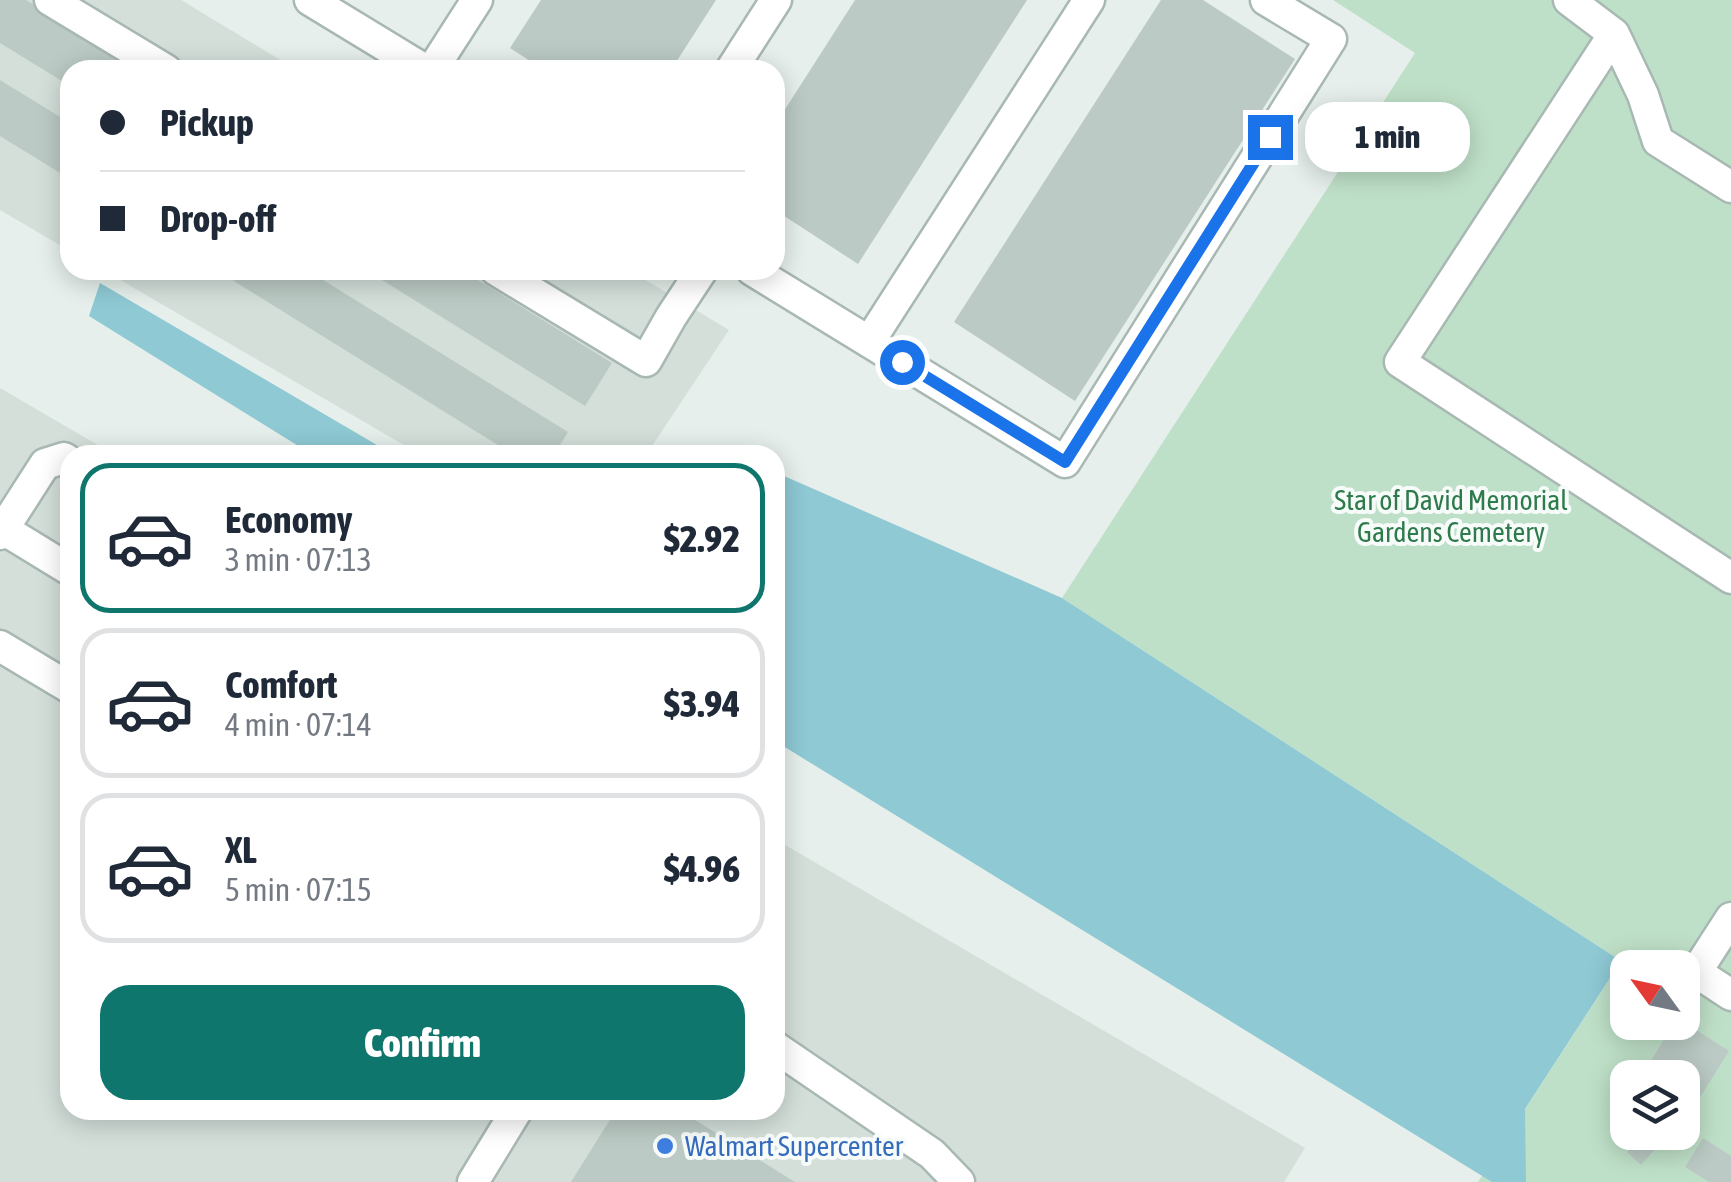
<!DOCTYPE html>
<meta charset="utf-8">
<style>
body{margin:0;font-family:"Asap Condensed",sans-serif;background:#f6f6f7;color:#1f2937;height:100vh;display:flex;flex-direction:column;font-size:38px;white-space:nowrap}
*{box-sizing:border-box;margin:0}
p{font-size:32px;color:#747a83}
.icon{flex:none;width:55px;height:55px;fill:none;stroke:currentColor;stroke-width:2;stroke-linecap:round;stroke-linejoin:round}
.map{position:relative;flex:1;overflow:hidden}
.panel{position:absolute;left:60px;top:445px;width:725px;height:675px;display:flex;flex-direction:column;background:#fff;border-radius:30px;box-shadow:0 5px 25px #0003}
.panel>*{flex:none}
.guide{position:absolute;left:60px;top:60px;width:725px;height:220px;border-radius:30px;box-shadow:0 5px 25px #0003;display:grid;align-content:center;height:220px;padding:0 40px;background:#fff}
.needle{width:65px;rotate:303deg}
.controls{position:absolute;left:1610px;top:950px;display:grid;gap:20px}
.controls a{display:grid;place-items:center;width:90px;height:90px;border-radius:20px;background:#fff;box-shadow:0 5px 25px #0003;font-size:50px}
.end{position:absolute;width:45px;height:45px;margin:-22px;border:12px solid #1a73e8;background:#fff;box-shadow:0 0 0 5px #fff}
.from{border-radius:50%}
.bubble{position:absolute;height:70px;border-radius:30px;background:#fff;box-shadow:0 5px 25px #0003;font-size:32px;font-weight:800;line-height:70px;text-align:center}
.guide b{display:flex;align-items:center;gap:35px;height:95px;font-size:38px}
.guide b+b{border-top:2px solid #e0e1e3}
.guide i{width:25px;height:25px;background:#1f2937}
ul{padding:18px 0 0;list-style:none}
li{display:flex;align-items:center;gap:30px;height:150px;margin:0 20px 15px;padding:0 20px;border:5px solid #e0e1e3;border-radius:30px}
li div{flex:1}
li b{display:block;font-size:38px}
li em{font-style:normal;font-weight:800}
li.selected{border-color:#0f766e}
li>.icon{width:90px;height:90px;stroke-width:1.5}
.primary-button{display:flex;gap:20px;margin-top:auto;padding:20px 40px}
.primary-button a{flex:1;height:115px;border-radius:30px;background:#0f766e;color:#fff;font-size:40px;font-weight:800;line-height:115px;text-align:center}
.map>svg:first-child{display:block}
.built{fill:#d4dfda}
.green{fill:#bfe0c8;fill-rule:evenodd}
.water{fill:#8ec9d4}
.building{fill:#bbcac4}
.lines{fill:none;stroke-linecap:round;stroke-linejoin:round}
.minor-casing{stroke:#a8b8b2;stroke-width:35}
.minor{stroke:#fff;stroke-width:30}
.route{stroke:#1a73e8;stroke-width:12}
.shop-dot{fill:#3f7fe0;stroke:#f7fbf9;stroke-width:4}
.labels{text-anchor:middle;stroke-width:8;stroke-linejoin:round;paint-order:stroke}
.park-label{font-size:28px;fill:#2d7a4b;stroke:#f7fbf9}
.shop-label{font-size:28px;fill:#366cbe;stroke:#f7fbf9;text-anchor:start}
</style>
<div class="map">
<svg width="1731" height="1182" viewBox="0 0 1731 1182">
<rect width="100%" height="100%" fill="#e6efeb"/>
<path class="built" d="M0,0H181L297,70H70V251L0,210Z
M103,270H629L729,330L646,455H421Z
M0,388L115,455H70V1110H775V839L1305,1148L1284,1182H0Z"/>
<path class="green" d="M1333,0H1731V1182H1478L1621,961L1062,598L1415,53ZM1628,968H1682V1022H1628ZM1628,1078H1682V1132H1628Z"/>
<path class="water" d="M100,283L394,455H313L89,316Z
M775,472L1062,598L1621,961L1525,1109L1526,1182H1492L775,741Z"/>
<path class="building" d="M0,0H26L139,70H70V86L0,43Z
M541,0H716L671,70H544L510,48Z
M855,0H1027L858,264L775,210V125Z
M1161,0H1203L1295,59L1075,401L954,322Z
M0,80L70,123V179L0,136Z
M216,270H307L568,432L554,455H514Z
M366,270H462L612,363L585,406Z
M1675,1022H1684L1729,1051L1689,1115L1682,1111V1078H1640Z
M616,1110H679L795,1182H571Z
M1644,1133L1658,1146L1641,1165L1627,1152Z
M1703,1138L1731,1156V1182H1709L1685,1167Z"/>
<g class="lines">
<defs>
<path id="minor" d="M50,0L166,70
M310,0L425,70
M1569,0L1614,34L1643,95L1658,141L1731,187
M1614,34L1400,362L1731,578
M432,70L477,0
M731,70L776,0
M496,270L646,361L671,317L702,270
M752,270L1065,462L1331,39L1266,0
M869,342L1089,0
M3,529L70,570
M0,534L45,464L64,458L70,462
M0,646L70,688
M1731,918L1696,972L1731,995
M775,1047L932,1154L959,1182
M473,1182L517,1110"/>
</defs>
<use href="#minor" class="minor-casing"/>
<use href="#minor" class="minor"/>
</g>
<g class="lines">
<path class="route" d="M902,362L1065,462L1270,137"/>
</g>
<circle class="shop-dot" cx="665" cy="1146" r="10"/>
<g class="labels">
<g class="park-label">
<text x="1451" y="510">Star of David Memorial<tspan x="1451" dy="32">Gardens Cemetery</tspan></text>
</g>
<g class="shop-label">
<text x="685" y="1156">Walmart Supercenter</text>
</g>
</g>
</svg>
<div class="controls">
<a><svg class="needle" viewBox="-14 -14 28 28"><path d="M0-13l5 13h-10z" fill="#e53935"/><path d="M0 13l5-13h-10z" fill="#747a83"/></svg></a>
<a><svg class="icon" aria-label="layers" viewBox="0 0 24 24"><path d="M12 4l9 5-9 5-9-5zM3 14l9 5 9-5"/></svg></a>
</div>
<i class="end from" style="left:902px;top:362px"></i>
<i class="end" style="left:1270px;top:137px"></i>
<div class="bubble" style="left:1305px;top:102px;width:165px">1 min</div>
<div class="guide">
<b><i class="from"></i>Pickup</b>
<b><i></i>Drop-off</b>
</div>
<section class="panel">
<ul>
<li class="selected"><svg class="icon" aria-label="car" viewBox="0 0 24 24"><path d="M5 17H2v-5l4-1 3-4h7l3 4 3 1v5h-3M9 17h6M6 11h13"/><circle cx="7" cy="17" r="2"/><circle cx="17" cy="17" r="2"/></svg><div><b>Economy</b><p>3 min · 07:13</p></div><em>$2.92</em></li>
<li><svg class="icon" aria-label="car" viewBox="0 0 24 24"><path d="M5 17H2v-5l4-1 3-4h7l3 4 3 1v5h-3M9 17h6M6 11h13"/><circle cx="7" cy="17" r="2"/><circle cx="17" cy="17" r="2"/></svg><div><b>Comfort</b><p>4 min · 07:14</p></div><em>$3.94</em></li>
<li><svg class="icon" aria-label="car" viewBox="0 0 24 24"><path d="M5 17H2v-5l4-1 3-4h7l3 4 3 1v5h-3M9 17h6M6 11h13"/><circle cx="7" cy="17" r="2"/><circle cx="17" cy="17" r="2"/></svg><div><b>XL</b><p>5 min · 07:15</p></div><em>$4.96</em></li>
</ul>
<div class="primary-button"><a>Confirm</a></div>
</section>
</div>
